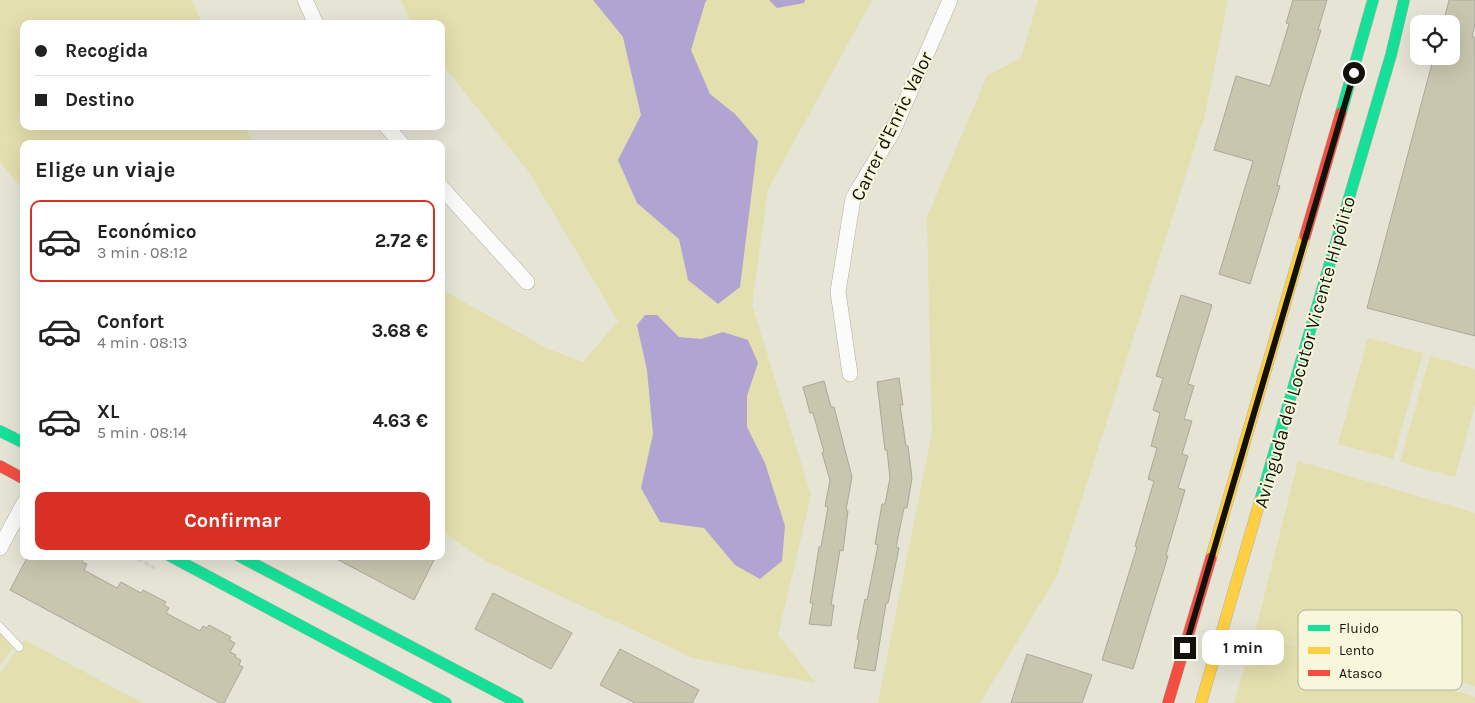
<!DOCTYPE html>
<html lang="es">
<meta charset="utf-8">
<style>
body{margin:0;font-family:Karla,sans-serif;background:#f6f6f6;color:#222;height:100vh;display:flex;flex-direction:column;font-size:19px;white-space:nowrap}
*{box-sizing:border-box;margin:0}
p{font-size:16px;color:#767676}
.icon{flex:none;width:28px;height:28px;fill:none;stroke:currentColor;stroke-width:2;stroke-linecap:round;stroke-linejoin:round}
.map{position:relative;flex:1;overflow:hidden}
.panel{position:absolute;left:20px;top:140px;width:425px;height:420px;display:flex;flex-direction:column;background:#fff;border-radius:10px;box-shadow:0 5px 20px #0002}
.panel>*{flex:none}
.guide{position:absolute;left:20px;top:20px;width:425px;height:110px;border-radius:10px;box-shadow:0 5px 20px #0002;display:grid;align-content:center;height:110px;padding:0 15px;background:#fff}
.buttons{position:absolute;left:1410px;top:15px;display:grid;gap:10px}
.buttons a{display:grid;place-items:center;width:50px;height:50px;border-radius:10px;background:#fff;box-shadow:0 5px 20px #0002;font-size:25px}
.end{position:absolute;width:22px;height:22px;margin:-11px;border:6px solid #131209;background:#fff;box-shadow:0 0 0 2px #fff}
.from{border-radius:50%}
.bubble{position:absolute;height:35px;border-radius:10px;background:#fff;box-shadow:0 5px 20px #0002;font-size:16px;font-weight:700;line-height:35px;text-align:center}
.guide b{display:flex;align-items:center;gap:18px;height:48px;font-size:19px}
.guide b+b{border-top:1px solid #e0e0e0}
.guide i{width:12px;height:12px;background:#222}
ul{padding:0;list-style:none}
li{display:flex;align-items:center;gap:15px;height:82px;margin:0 10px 8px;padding:0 5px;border:2px solid transparent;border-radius:10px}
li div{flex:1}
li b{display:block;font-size:19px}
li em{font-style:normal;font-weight:700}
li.active{border-color:#d93025}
li>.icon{width:45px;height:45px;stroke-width:1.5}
h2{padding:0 15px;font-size:22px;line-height:60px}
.action{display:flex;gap:10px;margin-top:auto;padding:10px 15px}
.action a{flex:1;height:58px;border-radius:10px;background:#d93025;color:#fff;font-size:20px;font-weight:700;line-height:58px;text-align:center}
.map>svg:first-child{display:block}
.green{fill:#e3dfae}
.water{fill:#b1a3d2}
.building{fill:#c8c6ae;stroke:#a9a89c}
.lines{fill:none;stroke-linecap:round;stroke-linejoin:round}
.lane-casing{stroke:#b2b1a5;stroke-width:9}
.street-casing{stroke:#b2b1a5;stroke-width:16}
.fast-casing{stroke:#b2b1a5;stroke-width:12}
.slow-casing{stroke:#b2b1a5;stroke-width:12}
.jam-casing{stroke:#b2b1a5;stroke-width:12}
.path{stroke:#d5d5d0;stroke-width:3;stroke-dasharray:5 2.5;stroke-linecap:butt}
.lane{stroke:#fbfbf9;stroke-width:8}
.street{stroke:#fbfbf9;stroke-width:15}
.fast{stroke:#16e098;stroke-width:11}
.slow{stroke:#ffcf43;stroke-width:11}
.jam{stroke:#f24e42;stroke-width:11}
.route{stroke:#131209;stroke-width:6}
.labels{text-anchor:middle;stroke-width:4;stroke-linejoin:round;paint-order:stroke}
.street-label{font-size:19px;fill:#131209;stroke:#f9f7db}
.key{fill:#f9f7db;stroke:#b4b29c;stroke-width:1}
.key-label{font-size:14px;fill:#131209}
</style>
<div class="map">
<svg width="1475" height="703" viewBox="0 0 1475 703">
<rect width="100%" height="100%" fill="#e5e4d5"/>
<path class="green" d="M0,0H192L202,24H24V126H245L253,144H24V191L0,162Z
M401,0H872L768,189L752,305L811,495L778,635L816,683L693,658L484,560L441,531V289L548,349L583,362L618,321L529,172L441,63V24H412Z
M1038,0H1228L1204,118L1057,576L980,703H878L932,433L927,217L987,76L1021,58Z
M1368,338L1423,353L1393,459L1338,444Z
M1430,356L1475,369V405L1455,477L1400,462Z
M1298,461L1475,513V686L1271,638L1475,697V703H1234L1255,633Z
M0,633L14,647L0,665Z
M24,640L143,703H0V674Z"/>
<path class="water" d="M593,0H707L705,3L691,50L710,94L735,114L758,141L740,287L718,304L688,280L679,239L637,203L618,160L641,115L623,37Z
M769,0H805L804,3L777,8Z
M645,315H657L679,337L701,339L723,332L748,340L758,363L747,396V427L765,463L785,526L782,561L760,579L735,565L704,528L660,522L641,488L653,434L647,370L637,325Z"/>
<path class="building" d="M1293,0H1327L1318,30H1321L1301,95L1277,185L1280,186L1250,284L1219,274L1253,161L1214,150L1236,76L1270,86L1289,24L1286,23Z
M1449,0H1475V24L1472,37H1475V336L1367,308L1434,56H1451V24H1443Z
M1181,295L1212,305L1188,384L1194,386L1184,419L1192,421L1182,454L1188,456L1178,488L1185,490L1166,555L1168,556L1133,669L1102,660L1137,547L1135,546L1154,481L1148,479L1157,448L1151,446L1160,413L1153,410L1163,378L1156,376Z
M899,378L903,405H900L906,446H908L912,478L907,508H904L896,547L899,548L888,603H886L875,671L854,668L859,640L857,639L865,599L867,600L878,545L875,544L882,504H885L890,478L887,450H885L877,382Z
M824,381L831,407H834L852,477L846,510L848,511L843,551L840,550L831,605H834L831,626L809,624L813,603H810L819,547H821L828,507L825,506L830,480L822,453L824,452L813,413H810L803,387Z
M28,556H85L82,562L87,564L84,570L117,588L121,582L141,593L143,590L166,602L164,605L169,608L166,613L200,631L203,626L207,628L209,625L231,637L229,640L235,643L230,652L236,655L235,657L241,660L239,665L243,667L224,703H220L10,590Z
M331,556H436L414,600Z
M493,593L572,633L551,669L475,629Z
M620,649L699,690L692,703H635L600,685Z
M1027,654L1092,675L1082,703H1011Z"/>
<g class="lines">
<defs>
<path id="lane" d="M0,627L19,647"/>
<path id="street" d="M305,0L316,24
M386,126L402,144
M441,187L527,282
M850,374L838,292L853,198L892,133L950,0
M0,548L24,503"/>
<path id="fast" d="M1341,113L1373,0
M0,431L24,443
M1260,501L1391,55L1404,0
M170,556L446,703
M239,556L518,703"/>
<path id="slow" d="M1211,558L1305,236
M1201,703L1260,501"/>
<path id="jam" d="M1305,236L1341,113
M0,466L24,479
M1168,703L1211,558"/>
</defs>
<use href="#lane" class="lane-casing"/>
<use href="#street" class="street-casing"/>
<use href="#fast" class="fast-casing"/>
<use href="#slow" class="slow-casing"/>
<use href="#jam" class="jam-casing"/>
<path class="path" d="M131,556L155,568"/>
<use href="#lane" class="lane"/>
<use href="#street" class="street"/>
<use href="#fast" class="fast"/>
<use href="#slow" class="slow"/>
<use href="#jam" class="jam"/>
</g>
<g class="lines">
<path class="route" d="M1185,648L1354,73"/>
</g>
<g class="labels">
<g class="street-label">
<text transform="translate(891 126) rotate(-64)" y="7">Carrer d'Enric Valor</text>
<text transform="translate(1304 352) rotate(-74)" y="7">Avinguda del Locutor Vicente Hipólito</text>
</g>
</g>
<rect x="1298" y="610" width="164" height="80" rx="8" class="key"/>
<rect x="1308" y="625" width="22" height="6" fill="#16e098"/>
<rect x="1308" y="647" width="22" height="7" fill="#ffcf43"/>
<rect x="1308" y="670" width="22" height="6" fill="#f24e42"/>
<g class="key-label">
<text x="1339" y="633">Fluido</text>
<text x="1339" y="655">Lento</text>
<text x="1339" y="678">Atasco</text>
</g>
</svg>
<div class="buttons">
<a><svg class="icon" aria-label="locate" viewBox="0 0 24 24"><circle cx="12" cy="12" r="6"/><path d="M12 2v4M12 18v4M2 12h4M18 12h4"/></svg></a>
</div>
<i class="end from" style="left:1354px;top:73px"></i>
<i class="end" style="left:1185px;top:648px"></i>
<div class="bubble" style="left:1202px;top:630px;width:82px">1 min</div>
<div class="guide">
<b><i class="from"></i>Recogida</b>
<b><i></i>Destino</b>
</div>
<section class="panel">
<h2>Elige un viaje</h2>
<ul>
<li class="active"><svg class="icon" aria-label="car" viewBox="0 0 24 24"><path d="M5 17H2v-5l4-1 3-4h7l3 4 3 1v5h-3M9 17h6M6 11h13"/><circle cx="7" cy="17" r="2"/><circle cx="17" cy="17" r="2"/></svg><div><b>Económico</b><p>3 min · 08:12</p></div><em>2.72 €</em></li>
<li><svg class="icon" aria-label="car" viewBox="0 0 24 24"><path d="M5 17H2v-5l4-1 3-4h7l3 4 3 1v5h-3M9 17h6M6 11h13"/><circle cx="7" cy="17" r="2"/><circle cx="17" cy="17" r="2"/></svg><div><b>Confort</b><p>4 min · 08:13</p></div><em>3.68 €</em></li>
<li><svg class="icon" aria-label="car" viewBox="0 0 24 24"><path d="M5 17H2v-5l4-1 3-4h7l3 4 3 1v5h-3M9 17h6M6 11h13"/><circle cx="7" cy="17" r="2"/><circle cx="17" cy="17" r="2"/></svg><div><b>XL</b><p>5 min · 08:14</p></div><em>4.63 €</em></li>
</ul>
<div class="action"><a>Confirmar</a></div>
</section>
</div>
